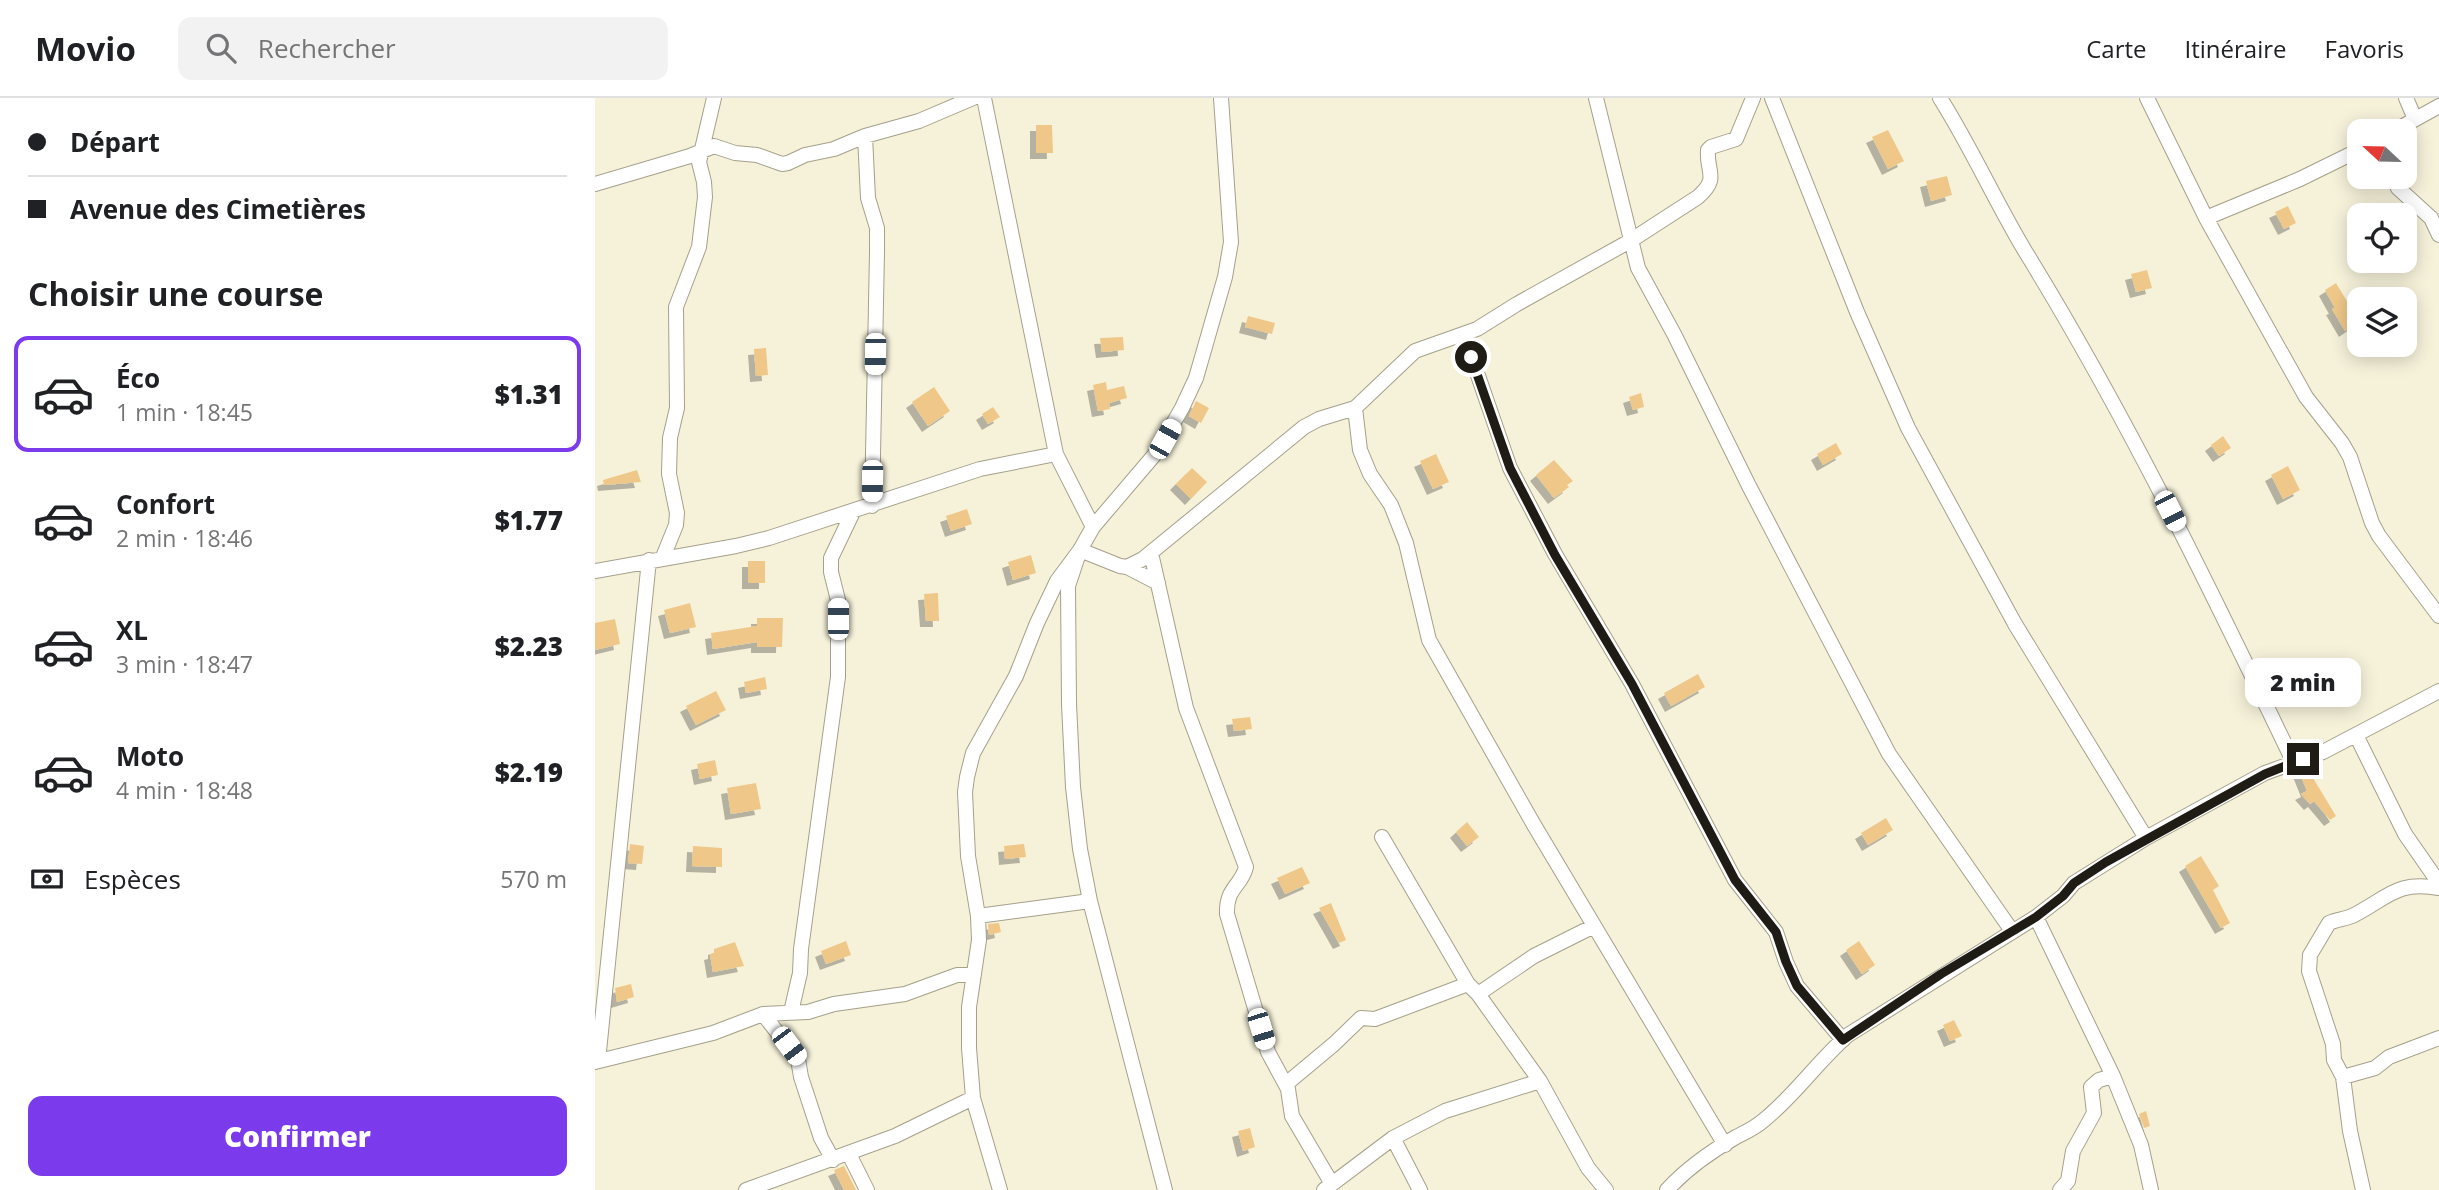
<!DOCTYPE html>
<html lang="fr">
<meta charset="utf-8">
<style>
body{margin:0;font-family:"Open Sans",sans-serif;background:#f2f2f2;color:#202124;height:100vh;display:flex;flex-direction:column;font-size:26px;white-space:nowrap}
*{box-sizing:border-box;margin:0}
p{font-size:23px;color:#757577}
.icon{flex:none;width:38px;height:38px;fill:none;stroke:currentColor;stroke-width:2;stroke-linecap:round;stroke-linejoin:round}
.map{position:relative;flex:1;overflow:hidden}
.side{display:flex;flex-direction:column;background:#fff;width:595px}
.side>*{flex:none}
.hud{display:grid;align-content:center;height:154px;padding:0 28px;background:#fff}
.needle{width:46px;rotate:292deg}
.buttons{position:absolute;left:1752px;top:21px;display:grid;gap:14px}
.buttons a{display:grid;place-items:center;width:70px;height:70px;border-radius:14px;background:#fff;box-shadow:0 4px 18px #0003;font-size:35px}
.end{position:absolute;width:32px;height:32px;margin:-16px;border:9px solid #1e1c14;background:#fff;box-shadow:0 0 0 4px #fff}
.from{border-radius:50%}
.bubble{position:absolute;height:49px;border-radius:14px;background:#fff;box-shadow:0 4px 18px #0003;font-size:23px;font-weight:800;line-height:49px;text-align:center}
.car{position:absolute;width:21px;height:42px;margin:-21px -10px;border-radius:9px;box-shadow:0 0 5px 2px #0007;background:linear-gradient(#fff 24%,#345 0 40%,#fff 0 76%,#345 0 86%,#fff 0)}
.hud b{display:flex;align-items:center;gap:24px;height:66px;font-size:26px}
.hud b+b{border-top:2px solid #e0e0e0}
.hud i{width:18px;height:18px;background:#202124}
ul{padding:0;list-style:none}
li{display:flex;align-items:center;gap:21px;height:116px;margin:0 14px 10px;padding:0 14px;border:4px solid transparent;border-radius:14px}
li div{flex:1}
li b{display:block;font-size:26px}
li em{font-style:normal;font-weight:800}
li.selected{border-color:#7c3aed}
li>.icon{width:63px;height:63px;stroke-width:1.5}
h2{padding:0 28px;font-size:32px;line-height:84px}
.pay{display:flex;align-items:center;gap:18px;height:77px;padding:0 28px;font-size:26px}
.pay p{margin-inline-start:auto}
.cta{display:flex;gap:14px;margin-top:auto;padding:14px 28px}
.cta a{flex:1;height:80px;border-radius:14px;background:#7c3aed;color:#fff;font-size:28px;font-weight:800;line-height:80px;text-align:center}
header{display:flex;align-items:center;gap:42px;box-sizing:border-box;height:98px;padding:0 35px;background:#fff;border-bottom:2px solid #e0e0e0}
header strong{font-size:33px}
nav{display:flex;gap:38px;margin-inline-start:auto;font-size:24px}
.search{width:490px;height:63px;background:#f2f2f2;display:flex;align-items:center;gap:18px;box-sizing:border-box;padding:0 24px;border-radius:14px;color:#757577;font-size:26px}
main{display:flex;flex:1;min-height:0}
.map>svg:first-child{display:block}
.building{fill:#efc889;filter:url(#shadow)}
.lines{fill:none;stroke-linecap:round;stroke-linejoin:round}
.street-casing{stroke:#a4a08a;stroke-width:16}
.street{stroke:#fff;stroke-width:14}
.route{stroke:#1e1c14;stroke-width:9}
</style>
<header>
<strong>Movio</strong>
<div class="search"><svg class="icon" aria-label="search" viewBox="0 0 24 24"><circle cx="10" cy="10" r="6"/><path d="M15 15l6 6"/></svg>Rechercher</div>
<nav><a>Carte</a><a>Itinéraire</a><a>Favoris</a></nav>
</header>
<main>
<section class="side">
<div class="hud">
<b><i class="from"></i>Départ</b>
<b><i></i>Avenue des Cimetières</b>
</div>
<h2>Choisir une course</h2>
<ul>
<li class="selected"><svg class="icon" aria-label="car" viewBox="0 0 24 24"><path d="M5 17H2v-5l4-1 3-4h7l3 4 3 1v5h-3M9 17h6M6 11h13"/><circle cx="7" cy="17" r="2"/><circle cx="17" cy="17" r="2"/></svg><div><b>Éco</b><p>1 min · 18:45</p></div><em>$1.31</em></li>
<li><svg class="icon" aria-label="car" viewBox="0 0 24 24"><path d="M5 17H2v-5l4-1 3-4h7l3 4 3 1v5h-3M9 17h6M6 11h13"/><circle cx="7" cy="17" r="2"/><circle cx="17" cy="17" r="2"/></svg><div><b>Confort</b><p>2 min · 18:46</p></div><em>$1.77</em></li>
<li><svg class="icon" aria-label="car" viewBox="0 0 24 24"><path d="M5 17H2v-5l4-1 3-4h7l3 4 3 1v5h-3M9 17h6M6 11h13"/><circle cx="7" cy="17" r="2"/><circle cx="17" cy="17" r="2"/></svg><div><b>XL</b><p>3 min · 18:47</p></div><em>$2.23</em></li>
<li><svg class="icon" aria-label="car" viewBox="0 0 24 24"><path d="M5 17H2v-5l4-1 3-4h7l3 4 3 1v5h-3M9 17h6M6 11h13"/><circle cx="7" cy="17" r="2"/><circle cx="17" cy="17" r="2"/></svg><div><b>Moto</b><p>4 min · 18:48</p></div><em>$2.19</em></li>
</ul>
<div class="pay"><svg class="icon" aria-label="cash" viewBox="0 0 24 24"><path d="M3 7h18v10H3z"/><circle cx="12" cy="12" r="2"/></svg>Espèces<p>570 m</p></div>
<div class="cta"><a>Confirmer</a></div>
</section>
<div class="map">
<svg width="1844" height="1092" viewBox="0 0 1844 1092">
<defs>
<filter id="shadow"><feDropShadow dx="-6" dy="6" stdDeviation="0" flood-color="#0004"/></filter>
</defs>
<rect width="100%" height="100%" fill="#f6f2da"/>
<path class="building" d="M441,27H457L458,55H441Z
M1293,32L1309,63L1293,71L1277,39Z
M1352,78L1357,97L1336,103L1331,83Z
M1693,108L1701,125L1689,131L1680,114Z
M1552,172L1557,190L1541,194L1536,176Z
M1741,185L1764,223L1750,233L1737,211L1740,210L1730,192Z
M653,218L680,225L677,236L650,229Z
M528,239L529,252L507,254L505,240Z
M171,250L173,277L161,278L159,251Z
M511,284L512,292L529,288L532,300L514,305L515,311L503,313L498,287Z
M339,289L355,313L333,328L317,304Z
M1046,295L1049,309L1038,312L1034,299Z
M601,303L614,310L606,325L594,318Z
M398,309L405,319L393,326L387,316Z
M1628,338L1636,350L1624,358L1616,347Z
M1241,345L1247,356L1228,367L1222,356Z
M841,356L854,384L838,391L825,363Z
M959,362L978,383L972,387L974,389L959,400L941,377Z
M1693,368L1705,392L1688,401L1676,377Z
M597,370L612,384L596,401L581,386Z
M42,372L46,384L9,387L8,382Z
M372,411L377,426L356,433L351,418Z
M436,457L441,475L418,482L413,464Z
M153,463H170V485H153Z
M343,495L344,523H331L329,496Z
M95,505L101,529L75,535L69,512Z
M162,520H188L187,549H162V544L118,551L116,535L162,528Z
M20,521L25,546L0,552V525Z
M1103,576L1110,589L1076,608L1069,595Z
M170,579L172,591L151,595L149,584Z
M121,593L131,612L101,627L91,608Z
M655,619L657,631L639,633L637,621Z
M120,662L123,677L105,681L102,666Z
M1712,670L1741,718L1735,722L1719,703L1715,706L1706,696L1712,693L1704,673Z
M161,685L166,711L136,716L132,690Z
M1291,720L1298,732L1273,747L1266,735Z
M872,724L884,739L872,748L861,734Z
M35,746L49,748L47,766L33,765Z
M429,746L431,759L410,761L409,748Z
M98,748L127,750V769L97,768Z
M1606,758L1624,788L1618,792L1635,825L1626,830L1590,768Z
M707,769L715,785L690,796L682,780Z
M736,805L751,842L744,845L724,810Z
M404,825L406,834L394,837L393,826Z
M251,843L256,857L231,866L226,853Z
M1264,843L1280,867L1267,876L1251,852Z
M140,844L149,868L118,874L115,856L119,855V851Z
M36,886L39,899L22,904L20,890Z
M1359,922L1367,938L1355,943L1348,927Z
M1551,1013L1555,1028L1549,1030L1544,1016Z
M655,1030L660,1049L648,1053L643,1033Z
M249,1068L261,1092H249L239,1072Z"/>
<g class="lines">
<defs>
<path id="street" d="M389,0L461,356L498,429
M1001,0L1043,170L1079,236L1154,388L1294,656L1417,833
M1177,0L1262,214L1313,330L1420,526L1551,740
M1345,0C1376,49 1400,103 1430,153C1531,317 1615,490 1698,663
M1552,0L1611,120L1711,299L1747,345L1755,359L1777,425L1784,438L1844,518
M1811,0L1820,21
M1799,33L1844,8
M270,38L273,100L282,130V154L277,408
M1798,79L1803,90L1836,120L1844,137
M0,86L95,58L119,48L140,55L162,57L187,66L193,65L210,57L239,51L270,38L324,23L378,0
M1611,120L1705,81L1764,52
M869,237L915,370L960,456L1037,586L1140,782L1181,834L1191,864L1202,888L1248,942
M760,310L765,352L775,376L796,407L811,445L834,542L939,727L1130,1047
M556,455L591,610L651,769C646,789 631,789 632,816L673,954L693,991L697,1018L737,1086
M68,459L81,427L82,415L74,376L75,340L82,310L81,209L104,149L110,99L109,84L104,64L119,0
M532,469L563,485
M0,473L141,448L174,440L385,371L461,356
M1761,637L1810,736L1844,785
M787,739L873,886L883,896L945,983L993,1070L1011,1092
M383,818L495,803
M1441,819L1518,978L1546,1047L1556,1092
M883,896L939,858L999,828
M196,914L205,875L206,851L243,579V502L236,474V460L258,414
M168,916L203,961L206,979L226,1040L238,1062
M3,963L54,462
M0,964L118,935L168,916L213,914L239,906L310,896L362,877H379
M1748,979L1780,970L1794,959L1844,940
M691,986L739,946L766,920L780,921L873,886
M798,1040L825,1092
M254,1056L272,1092
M151,1092L300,1038L378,1000
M405,1092L378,1000L374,950V909L384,842L383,818L373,758L370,694L372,679L378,655L421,578L442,525L462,483L485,452L498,429L561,355L587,310L601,280L630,179L636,144L626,0
M570,1092L495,803L485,751L478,689L474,606L473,488L485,452L525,468L532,469L548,461L709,329L724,321L760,310L820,253L882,231L922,206L1035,143L1103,99C1125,80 1111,74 1113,52L1116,49L1141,41L1158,0
M729,1092L798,1040L850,1013L945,983
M1072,1092C1092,1070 1115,1054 1141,1039C1151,1034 1160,1030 1169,1022C1200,997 1223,963 1253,937L1441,819L1468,798L1479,785L1551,740L1670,675L1728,654L1844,593
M1465,1092L1473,1083L1478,1053L1499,1015L1496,989L1504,982L1518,978
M1768,1092L1755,1033L1748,979L1739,962L1738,946L1714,873L1715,857L1734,825C1743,821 1753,821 1761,816C1795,798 1802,783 1844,790"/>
</defs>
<use href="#street" class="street-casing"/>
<use href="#street" class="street"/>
</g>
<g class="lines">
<path class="route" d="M876,259L915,370L960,457L1037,586L1140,782L1181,834L1191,864L1202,888L1248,942L1346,876L1441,819L1468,798L1479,785L1511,764L1670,676L1708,661"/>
</g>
</svg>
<div class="buttons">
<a><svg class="needle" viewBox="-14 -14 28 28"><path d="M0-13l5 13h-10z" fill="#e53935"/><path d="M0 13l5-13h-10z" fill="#757577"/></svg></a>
<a><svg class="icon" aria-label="locate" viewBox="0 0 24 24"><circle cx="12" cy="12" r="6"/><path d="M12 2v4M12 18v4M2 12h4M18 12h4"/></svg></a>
<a><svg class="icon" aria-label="layers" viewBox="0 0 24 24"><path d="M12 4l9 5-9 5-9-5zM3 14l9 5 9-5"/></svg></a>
</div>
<i class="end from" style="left:876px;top:259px"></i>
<i class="end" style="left:1708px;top:661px"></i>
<div class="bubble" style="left:1650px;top:560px;width:116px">2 min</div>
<i class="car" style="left:280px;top:256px;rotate:181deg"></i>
<i class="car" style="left:570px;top:341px;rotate:29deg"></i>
<i class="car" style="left:277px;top:383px;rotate:181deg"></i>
<i class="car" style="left:1575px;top:413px;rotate:153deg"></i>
<i class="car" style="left:243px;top:521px;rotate:0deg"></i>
<i class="car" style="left:666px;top:931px;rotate:163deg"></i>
<i class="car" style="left:194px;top:948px;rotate:143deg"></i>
</div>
</main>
